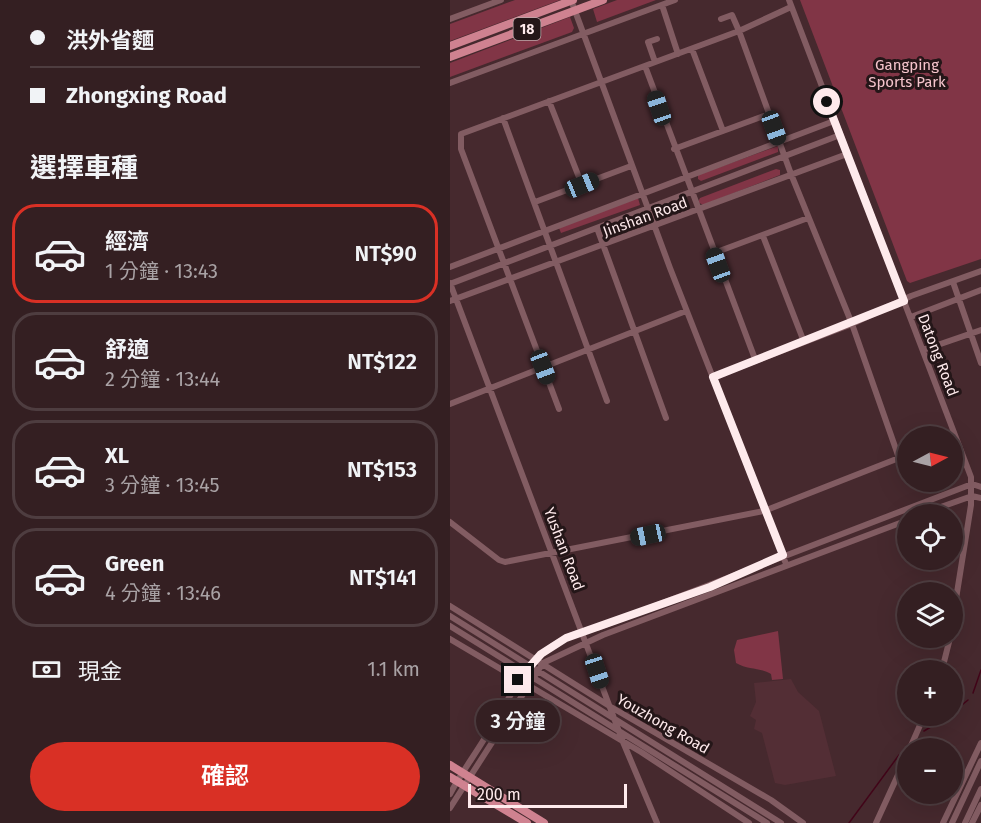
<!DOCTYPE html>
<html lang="zh-TW">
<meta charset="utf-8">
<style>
body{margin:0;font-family:"Fira Sans","Noto Sans TC",sans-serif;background:#3c272a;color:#f1f3f6;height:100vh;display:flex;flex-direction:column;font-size:22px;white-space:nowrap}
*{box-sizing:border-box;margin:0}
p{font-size:20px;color:#a9a2a5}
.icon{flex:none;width:33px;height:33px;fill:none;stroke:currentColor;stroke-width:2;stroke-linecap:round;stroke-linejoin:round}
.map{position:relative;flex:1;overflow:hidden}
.drawer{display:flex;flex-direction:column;background:#341f22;width:450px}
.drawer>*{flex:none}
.hud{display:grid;align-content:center;height:132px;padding:0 30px;background:#341f22}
.needle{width:39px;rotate:83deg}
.controls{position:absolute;left:447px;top:426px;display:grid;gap:12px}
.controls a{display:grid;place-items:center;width:66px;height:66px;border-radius:50%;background:#341f22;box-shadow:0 6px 24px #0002,0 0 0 2px #4e3d40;font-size:30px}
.scale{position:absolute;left:18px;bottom:15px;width:159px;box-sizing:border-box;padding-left:6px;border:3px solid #feeaec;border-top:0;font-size:16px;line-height:21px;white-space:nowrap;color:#feeaec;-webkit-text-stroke:4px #241618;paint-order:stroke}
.end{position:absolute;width:27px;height:27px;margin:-14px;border:8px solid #feeaec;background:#111;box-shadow:0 0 0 3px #111}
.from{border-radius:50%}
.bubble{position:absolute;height:42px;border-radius:21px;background:#341f22;box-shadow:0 6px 24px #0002,0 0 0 2px #4e3d40;font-size:20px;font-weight:600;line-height:42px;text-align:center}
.car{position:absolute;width:18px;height:36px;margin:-18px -9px;border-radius:8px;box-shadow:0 0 4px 2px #0007;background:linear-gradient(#222 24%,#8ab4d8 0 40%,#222 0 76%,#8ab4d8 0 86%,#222 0)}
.hud b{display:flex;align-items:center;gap:21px;height:57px;font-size:22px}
.hud b+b{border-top:2px solid #4e3d40}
.hud i{width:15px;height:15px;background:#f1f3f6}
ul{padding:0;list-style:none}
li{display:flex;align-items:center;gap:18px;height:99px;margin:0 12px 9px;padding:0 18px;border:3px solid #4e3d40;border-radius:24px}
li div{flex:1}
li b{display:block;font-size:22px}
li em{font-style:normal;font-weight:600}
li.on{border-color:#d93025}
li>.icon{width:54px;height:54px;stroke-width:1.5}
h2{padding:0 30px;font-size:27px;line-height:72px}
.pay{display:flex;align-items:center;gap:15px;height:66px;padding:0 30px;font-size:22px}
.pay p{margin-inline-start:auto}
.primary-button{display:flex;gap:12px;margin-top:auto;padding:12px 30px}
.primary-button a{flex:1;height:69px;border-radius:36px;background:#d93025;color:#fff;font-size:24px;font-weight:600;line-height:69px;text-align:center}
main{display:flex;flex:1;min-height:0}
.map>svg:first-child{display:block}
.built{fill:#532e35}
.green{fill:#813546}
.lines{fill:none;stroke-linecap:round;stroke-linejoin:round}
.stream{stroke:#420519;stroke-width:1.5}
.minor{stroke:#825c62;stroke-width:6}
.major{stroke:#cf8290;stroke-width:8}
.route{stroke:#feeaec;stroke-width:8}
.labels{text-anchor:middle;stroke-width:6;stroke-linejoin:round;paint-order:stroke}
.shield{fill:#241618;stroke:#bdaaac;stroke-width:1.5}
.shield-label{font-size:14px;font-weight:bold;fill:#feeaec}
.park-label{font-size:15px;fill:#f6c4cc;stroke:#241618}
.street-label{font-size:15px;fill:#feeaec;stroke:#241618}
</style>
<main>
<section class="drawer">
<div class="hud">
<b><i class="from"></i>洪外省麵</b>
<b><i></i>Zhongxing Road</b>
</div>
<h2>選擇車種</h2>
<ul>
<li class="on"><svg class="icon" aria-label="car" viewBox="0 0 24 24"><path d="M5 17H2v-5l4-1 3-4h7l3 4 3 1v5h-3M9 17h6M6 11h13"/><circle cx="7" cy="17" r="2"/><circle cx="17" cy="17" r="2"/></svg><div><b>經濟</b><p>1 分鐘 · 13:43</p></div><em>NT$90</em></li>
<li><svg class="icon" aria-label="car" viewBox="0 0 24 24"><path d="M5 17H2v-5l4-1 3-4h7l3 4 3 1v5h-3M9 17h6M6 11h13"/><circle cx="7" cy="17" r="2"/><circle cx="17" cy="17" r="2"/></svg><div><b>舒適</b><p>2 分鐘 · 13:44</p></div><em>NT$122</em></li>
<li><svg class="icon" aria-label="car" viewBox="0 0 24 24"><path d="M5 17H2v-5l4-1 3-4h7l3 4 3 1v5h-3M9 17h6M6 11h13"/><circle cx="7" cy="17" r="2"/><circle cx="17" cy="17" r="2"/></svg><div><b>XL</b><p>3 分鐘 · 13:45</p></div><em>NT$153</em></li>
<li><svg class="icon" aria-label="car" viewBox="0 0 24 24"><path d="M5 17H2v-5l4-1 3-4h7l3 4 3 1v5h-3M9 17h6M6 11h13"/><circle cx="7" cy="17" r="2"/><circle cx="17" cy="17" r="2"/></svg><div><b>Green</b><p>4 分鐘 · 13:46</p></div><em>NT$141</em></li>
</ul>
<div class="pay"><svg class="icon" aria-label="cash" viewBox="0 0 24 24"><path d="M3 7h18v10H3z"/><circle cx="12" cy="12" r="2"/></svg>現金<p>1.1 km</p></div>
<div class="primary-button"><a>確認</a></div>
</section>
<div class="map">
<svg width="531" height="823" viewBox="0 0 531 823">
<rect width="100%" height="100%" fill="#46292e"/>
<path class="built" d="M341,679L348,692L369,711L386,776L335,785L325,783L312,733L304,729L306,720L300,716L306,702L304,683Z"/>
<path class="green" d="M65,0H110L0,41V24Z
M167,0H206L147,22L143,9Z
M350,0H531V259L460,283L457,281Z
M120,17L124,28L122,32L0,77V63Z
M328,146V152L251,181L248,179V175Z
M326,169L330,170V175L253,205L248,202L250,198Z
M188,198L190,205L111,233L109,228Z
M328,631L333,679L322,680L321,674C309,667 298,670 286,663L284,650L287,640Z"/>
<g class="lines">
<path class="stream" d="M523,693L531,670
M502,713L518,700
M474,731L499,716
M399,823L449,755"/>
<path class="minor" d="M121,0L220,268L336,564
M339,0L521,477V505L502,624
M212,5L228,54
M0,19L51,0
M242,49L273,131
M205,62L198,42L207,39
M195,66L305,359
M0,83L225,0
M99,101L132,185
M53,118L157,401
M224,149L319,114
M85,202L181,166
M147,228L216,418
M313,236L354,342
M264,253L358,218
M0,267L384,121
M503,282L531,363
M0,283L173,742L207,823
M0,284L390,135
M0,301L397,154
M461,317L531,290
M473,350L531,330
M263,377L402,324L461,296L531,271
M0,404L236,311
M109,409L11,149V134L289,31L341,7
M471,514L522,496L531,498
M0,522L49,560L55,562L314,511L449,458L402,324L341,174L289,31L282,15L271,19
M0,606L161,707L321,800L353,823
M0,616L331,823
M0,626L317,823
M0,639L191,752L299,823
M492,670L500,638
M460,748L474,716
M0,794C11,773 27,752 39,731C70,681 85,639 150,627L522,484L531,487
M0,808L93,663L153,635L458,520
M426,823L458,753
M493,823L531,743
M502,823L531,761
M515,823L531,789
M522,823L531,805"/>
<path class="major" d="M0,46L123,0
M0,57L153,0
M0,765L94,823
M0,777L77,823"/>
</g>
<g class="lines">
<path class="route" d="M68,680L91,654L116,638L260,587L333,555L263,377L454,301L377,102"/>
</g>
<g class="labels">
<rect class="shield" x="63.5" y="18" width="27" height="22" rx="4.5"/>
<g class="shield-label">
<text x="77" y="34">18</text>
</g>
<g class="park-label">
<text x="457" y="70">Gangping<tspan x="457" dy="17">Sports Park</tspan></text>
</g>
<g class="street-label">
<text transform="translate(195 217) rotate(-20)" y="5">Jinshan Road</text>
<text transform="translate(488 355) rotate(69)" y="5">Datong Road</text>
<text transform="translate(114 549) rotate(69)" y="5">Yushan Road</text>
<text transform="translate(213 724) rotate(30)" y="5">Youzhong Road</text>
</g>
</g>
</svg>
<div class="controls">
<a><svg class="needle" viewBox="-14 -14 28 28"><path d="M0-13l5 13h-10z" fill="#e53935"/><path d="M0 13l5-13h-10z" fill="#a9a2a5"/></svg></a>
<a><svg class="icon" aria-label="locate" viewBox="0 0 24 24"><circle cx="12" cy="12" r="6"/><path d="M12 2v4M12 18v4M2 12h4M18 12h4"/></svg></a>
<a><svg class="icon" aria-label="layers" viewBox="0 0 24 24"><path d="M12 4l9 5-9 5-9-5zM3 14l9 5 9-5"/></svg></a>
<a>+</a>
<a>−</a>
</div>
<div class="scale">200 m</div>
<i class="end from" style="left:377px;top:102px"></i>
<i class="end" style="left:68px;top:680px"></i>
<div class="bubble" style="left:26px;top:700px;width:84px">3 分鐘</div>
<i class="car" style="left:209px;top:108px;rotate:341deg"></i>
<i class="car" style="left:324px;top:128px;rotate:160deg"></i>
<i class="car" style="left:132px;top:185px;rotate:68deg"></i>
<i class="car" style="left:268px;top:265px;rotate:340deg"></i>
<i class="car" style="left:93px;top:367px;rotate:159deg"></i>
<i class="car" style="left:198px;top:535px;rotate:258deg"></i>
<i class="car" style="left:147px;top:671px;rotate:162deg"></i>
</div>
</main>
